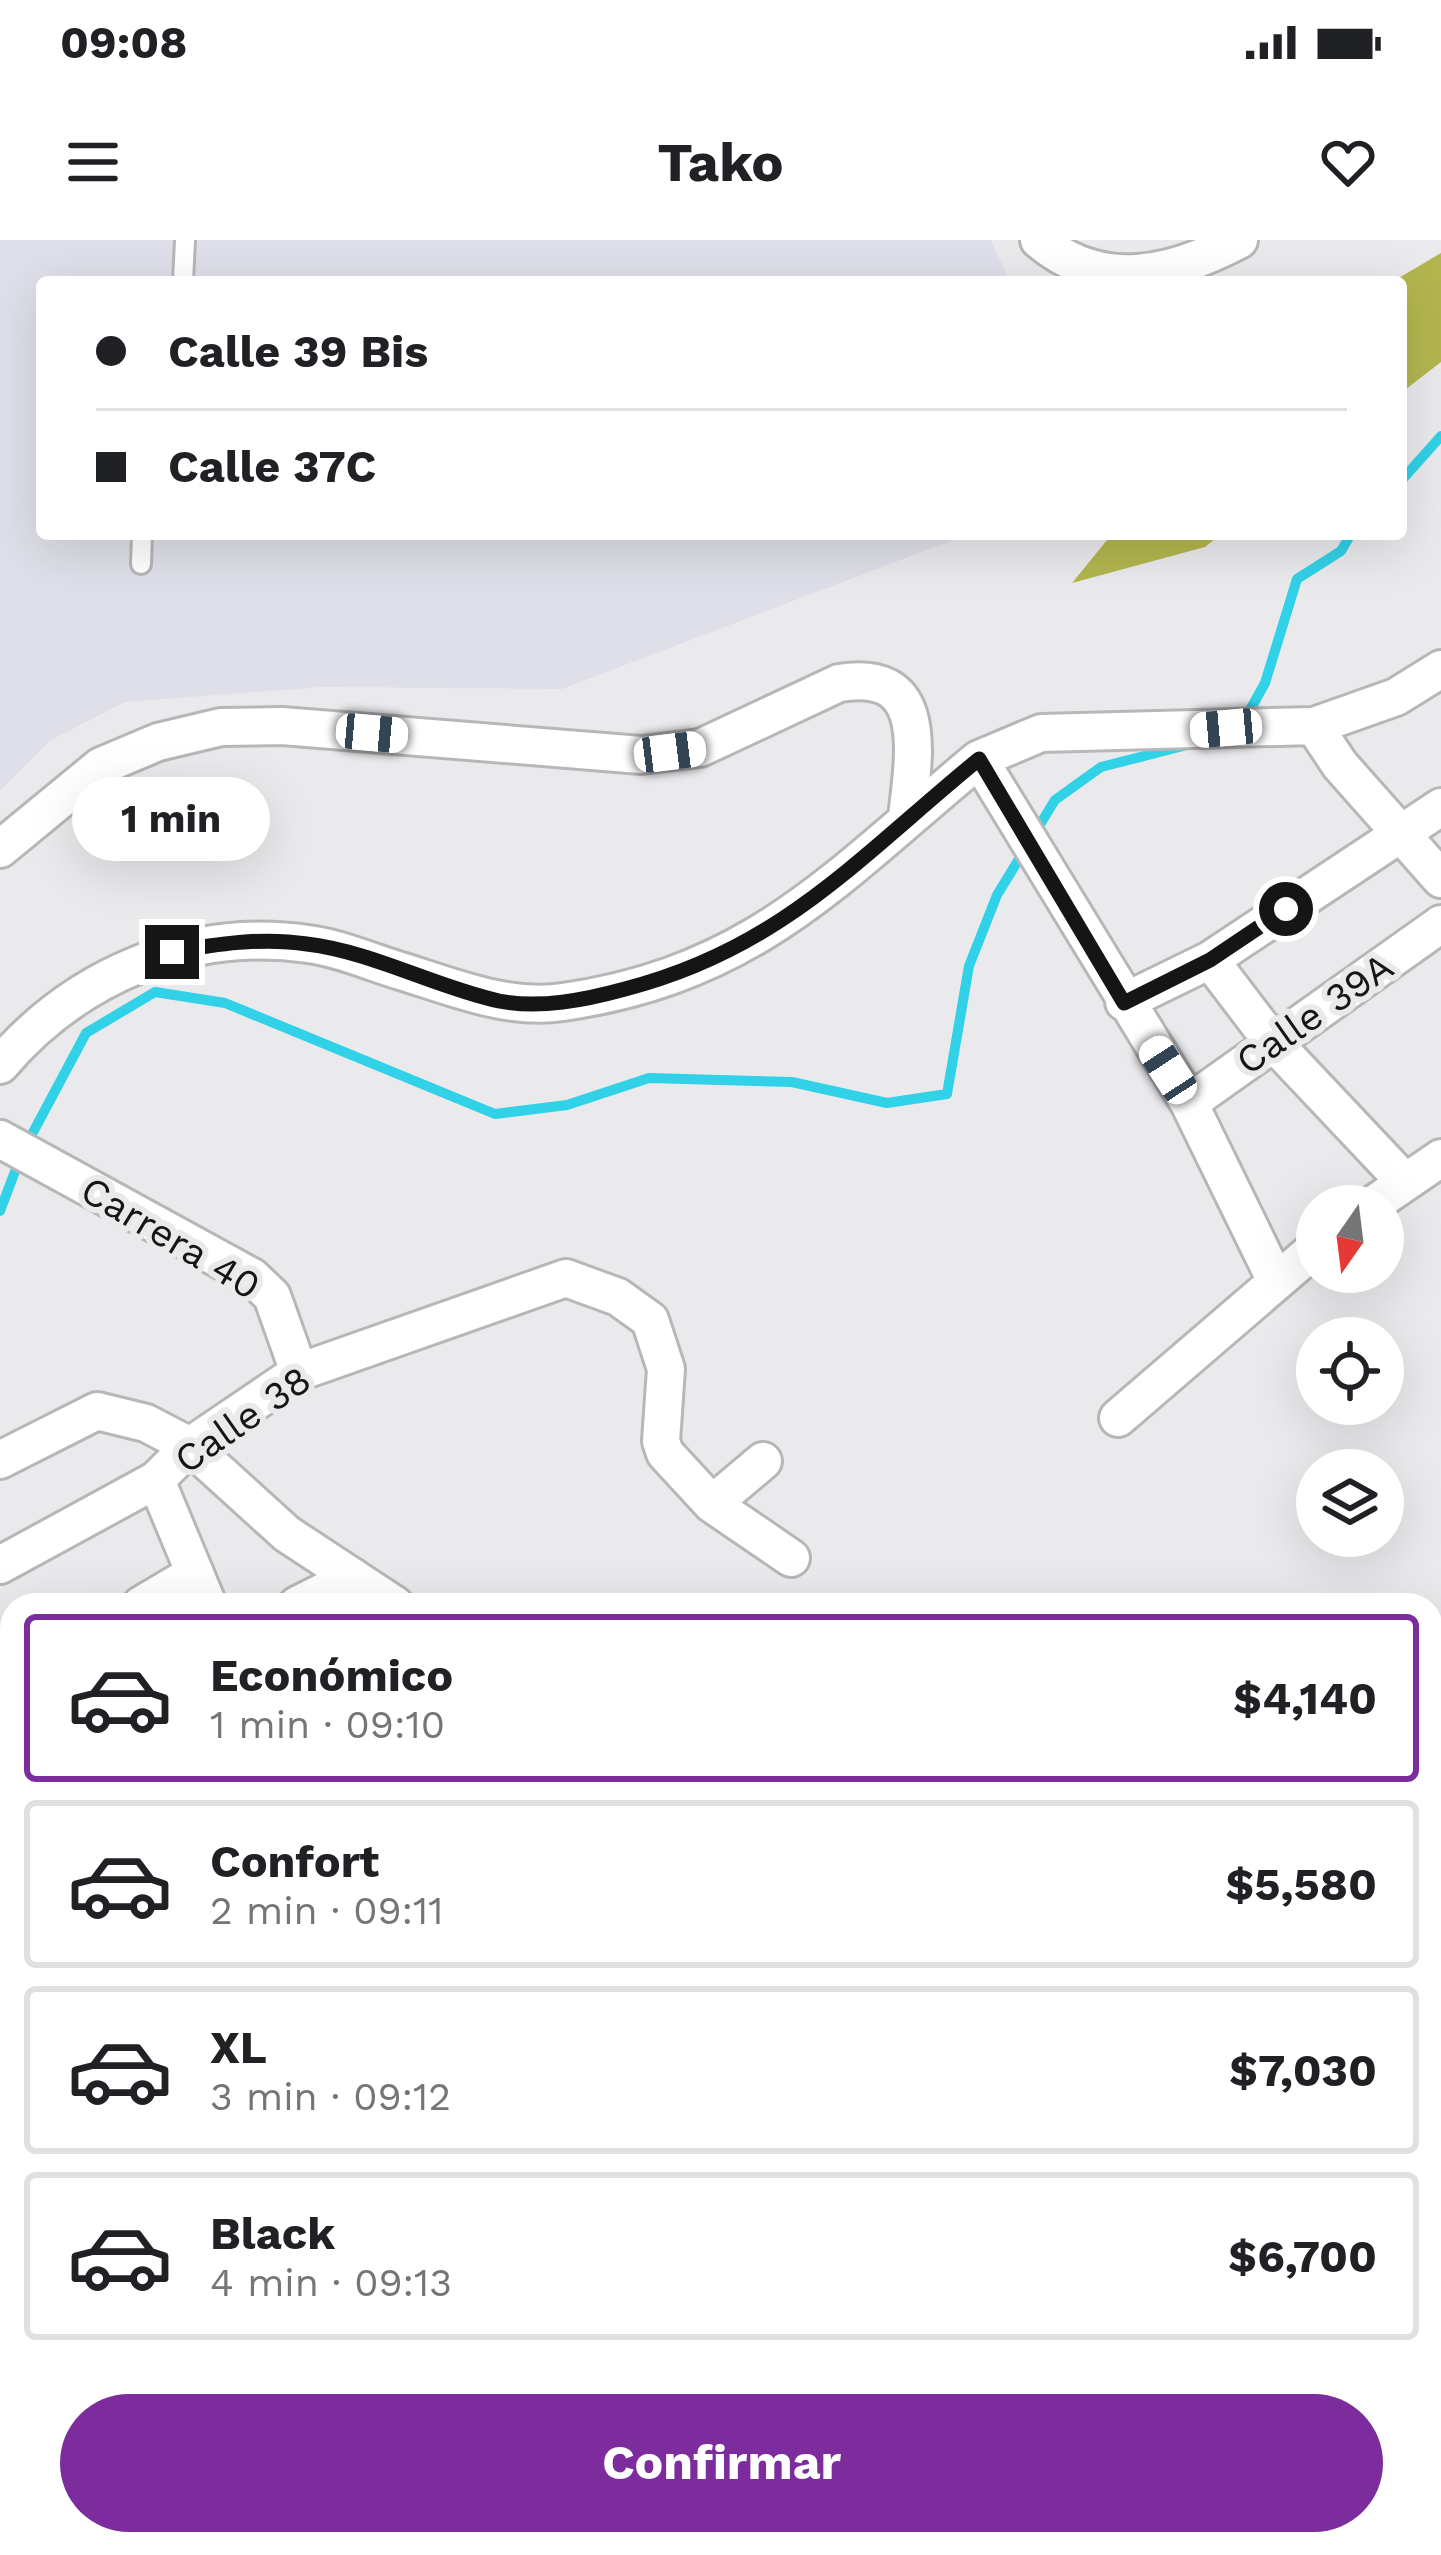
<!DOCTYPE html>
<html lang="es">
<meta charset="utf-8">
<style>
body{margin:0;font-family:"Work Sans",sans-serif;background:#f6f6f6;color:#202124;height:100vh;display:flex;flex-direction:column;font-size:45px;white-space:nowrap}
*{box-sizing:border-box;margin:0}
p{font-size:39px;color:#757577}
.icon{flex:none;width:66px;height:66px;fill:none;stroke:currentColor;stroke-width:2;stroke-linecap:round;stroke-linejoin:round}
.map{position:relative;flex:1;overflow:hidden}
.side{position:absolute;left:0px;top:1353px;width:1443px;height:963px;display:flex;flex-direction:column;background:#fff;border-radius:36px 36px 0 0;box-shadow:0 12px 48px #0002}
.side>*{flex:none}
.guide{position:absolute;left:36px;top:36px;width:1371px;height:264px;border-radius:12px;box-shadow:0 12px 48px #0002;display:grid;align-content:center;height:264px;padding:0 60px;background:#fff}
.needle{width:78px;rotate:194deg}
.tools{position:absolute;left:1296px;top:945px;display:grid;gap:24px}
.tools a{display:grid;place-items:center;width:108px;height:108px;border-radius:50%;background:#fff;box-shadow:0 12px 48px #0002;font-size:60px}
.end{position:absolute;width:54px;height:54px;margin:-27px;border:15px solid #151516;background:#fff;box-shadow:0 0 0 6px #fff}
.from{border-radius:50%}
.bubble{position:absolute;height:84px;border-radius:42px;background:#fff;box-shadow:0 12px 48px #0002;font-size:39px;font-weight:700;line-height:84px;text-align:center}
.car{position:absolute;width:36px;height:72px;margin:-36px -18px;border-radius:15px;box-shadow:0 0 9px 3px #0007;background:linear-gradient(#fff 24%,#345 0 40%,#fff 0 76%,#345 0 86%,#fff 0)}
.guide b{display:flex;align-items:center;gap:42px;height:114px;font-size:45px}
.guide b+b{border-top:3px solid #e0e0e0}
.guide i{width:30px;height:30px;background:#202124}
ul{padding:21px 0 0;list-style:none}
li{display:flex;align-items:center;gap:36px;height:168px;margin:0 24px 18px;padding:0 36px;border:6px solid #e0e0e0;border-radius:12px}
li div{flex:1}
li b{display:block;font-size:45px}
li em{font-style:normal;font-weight:700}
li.selected{border-color:#7c2c9d}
li>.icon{width:108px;height:108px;stroke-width:1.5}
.button{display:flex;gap:24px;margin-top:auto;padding:24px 60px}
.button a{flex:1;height:138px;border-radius:72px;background:#7c2c9d;color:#fff;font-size:48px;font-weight:700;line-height:138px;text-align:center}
.status{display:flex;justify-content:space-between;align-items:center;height:84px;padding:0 60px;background:#fff;direction:ltr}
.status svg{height:33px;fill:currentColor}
header{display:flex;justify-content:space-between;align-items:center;height:156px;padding:0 60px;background:#fff;font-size:54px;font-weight:700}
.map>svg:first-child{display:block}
.built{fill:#dfdfe9}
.forest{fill:#b3b64e}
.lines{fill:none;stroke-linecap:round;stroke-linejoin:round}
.stream{stroke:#31d1e7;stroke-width:10}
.service-casing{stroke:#b7b7b9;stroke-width:24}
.minor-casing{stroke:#b7b7b9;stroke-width:42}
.path{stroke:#a0a0a3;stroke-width:6;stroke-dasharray:6 6;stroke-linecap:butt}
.service{stroke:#fff;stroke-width:18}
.minor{stroke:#fff;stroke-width:36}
.route{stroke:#151516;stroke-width:15}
.labels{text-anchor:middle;stroke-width:12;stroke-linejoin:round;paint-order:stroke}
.street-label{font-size:39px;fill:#151516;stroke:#eaeaed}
</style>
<div class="status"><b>09:08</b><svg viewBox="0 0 49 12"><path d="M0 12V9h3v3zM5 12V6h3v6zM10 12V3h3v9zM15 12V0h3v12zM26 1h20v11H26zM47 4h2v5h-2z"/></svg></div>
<header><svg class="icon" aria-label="menu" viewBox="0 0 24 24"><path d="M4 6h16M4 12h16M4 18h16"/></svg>Tako<svg class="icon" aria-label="heart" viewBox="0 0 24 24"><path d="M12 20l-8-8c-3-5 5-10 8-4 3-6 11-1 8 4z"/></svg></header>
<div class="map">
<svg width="1441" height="2315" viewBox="0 0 1441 2315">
<rect width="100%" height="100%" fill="#eaeaed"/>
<path class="built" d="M0,0H991L1010,42H42V294H969L562,449L321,447L125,462L51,500L0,551Z"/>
<path class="forest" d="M1441,13V122L1401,153V42H1392Z
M1112,294H1221L1205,307L1072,343Z"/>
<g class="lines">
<path class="stream" d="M1401,241L1441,196
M1244,481L1265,443L1297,339L1341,311L1351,294
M0,971L22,913L86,793L155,752L225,763L495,874L567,865L649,838L792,842L887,863L947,854L969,726L997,655L1055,560L1101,527L1191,504"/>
<defs>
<path id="service" d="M183,42L185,0
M141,324L142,294"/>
<path id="minor" d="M1039,0C1102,53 1172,35 1239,0
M1314,486L1340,525L1441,639
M979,519L1189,863L1275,1039
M0,609L101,526L158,502L221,487L282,486L641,515L700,508L839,443C933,427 913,519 907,578
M1210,720L1271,800L1404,941
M1124,762L1210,720L1441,567
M0,825C76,736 189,687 308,704C340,708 373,723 404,732C455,748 508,770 563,762C756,734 837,636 979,519L1041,493L1314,486L1396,457L1441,429
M1189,863L1441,684
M0,899L252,1037L272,1056L299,1132
M1371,966L1441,918
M1118,1178L1317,1007
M0,1220L97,1171L146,1183L190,1206L287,1294L395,1365
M156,1240L208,1365
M712,1264L763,1221
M0,1325L156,1240L190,1206L299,1132L566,1038L618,1057L650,1080L666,1129L661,1201L665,1213L712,1264L791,1318
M141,1365L195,1333
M297,1365L353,1337
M0,1449L12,1442
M0,1648L12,1642"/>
</defs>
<use href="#service" class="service-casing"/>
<use href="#minor" class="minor-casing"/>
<path class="path" d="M0,1497L12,1515"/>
<use href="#service" class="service"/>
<use href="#minor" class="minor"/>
</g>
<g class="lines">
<path class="route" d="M172,712C216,704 262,697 307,704C373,712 435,747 499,761C540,769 585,760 625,749C781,709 859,617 979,519L1124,763L1210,720L1286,669"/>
</g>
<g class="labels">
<g class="street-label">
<text transform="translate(1314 773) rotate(-35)" y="14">Calle 39A</text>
<text transform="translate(171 997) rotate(31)" y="14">Carrera 40</text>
<text transform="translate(242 1179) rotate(-35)" y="14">Calle 38</text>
</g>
</g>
</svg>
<div class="tools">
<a><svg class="needle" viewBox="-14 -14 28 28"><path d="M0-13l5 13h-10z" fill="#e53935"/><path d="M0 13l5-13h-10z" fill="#757577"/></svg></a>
<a><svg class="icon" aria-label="locate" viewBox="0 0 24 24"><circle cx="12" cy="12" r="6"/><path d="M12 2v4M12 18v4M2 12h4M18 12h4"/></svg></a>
<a><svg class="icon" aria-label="layers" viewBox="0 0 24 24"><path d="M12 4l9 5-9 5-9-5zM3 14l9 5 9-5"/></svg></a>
</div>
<i class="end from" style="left:1286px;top:669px"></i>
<i class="end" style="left:172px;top:712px"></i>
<div class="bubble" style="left:72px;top:537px;width:198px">1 min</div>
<i class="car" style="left:1226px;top:488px;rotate:265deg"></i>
<i class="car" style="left:372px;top:493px;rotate:95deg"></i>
<i class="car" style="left:670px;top:512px;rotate:83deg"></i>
<i class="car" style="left:1168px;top:830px;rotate:327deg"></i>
<div class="guide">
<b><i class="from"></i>Calle 39 Bis</b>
<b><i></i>Calle 37C</b>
</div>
<section class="side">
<ul>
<li class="selected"><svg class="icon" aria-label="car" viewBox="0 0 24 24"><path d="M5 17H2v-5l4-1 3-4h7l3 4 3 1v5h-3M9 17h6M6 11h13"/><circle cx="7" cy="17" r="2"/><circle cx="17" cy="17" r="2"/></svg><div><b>Económico</b><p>1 min · 09:10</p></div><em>$4,140</em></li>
<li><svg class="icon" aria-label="car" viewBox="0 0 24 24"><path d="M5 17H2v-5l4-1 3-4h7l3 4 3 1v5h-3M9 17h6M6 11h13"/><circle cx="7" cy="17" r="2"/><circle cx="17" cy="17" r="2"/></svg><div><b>Confort</b><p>2 min · 09:11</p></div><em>$5,580</em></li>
<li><svg class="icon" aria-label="car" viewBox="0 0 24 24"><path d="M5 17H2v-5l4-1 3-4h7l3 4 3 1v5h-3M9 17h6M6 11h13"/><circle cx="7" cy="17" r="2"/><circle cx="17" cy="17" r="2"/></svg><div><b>XL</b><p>3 min · 09:12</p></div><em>$7,030</em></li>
<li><svg class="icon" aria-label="car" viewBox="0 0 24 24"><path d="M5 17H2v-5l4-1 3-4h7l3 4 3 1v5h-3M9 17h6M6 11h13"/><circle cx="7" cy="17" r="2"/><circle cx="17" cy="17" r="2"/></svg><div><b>Black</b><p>4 min · 09:13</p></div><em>$6,700</em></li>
</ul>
<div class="button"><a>Confirmar</a></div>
</section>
</div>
